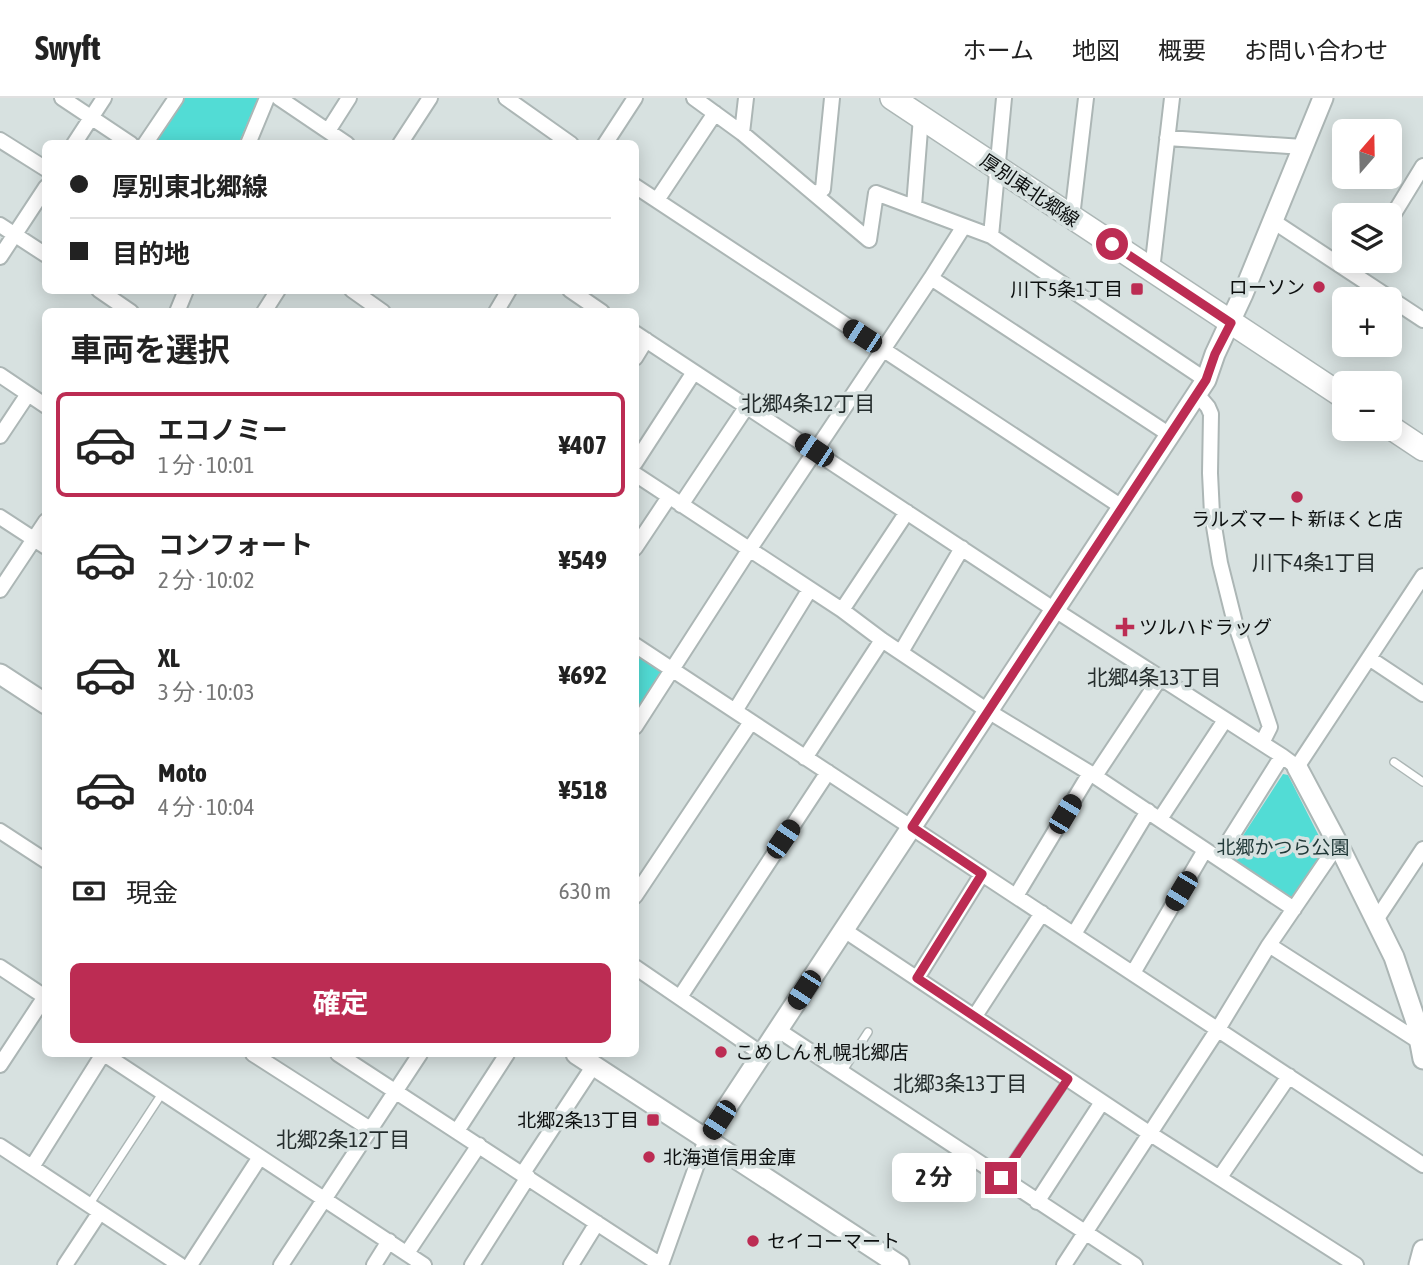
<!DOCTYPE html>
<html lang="ja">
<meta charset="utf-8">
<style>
body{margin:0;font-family:"Asap Condensed","Noto Sans JP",sans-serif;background:#f2f2f2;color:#222;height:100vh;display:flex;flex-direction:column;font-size:26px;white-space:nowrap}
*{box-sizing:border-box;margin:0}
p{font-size:23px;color:#767676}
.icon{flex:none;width:38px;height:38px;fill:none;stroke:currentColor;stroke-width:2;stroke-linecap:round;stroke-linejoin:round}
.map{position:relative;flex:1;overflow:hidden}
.drawer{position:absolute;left:42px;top:210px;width:597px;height:749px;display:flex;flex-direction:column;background:#fff;border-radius:10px;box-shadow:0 4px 18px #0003}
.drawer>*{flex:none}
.guide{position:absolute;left:42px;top:42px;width:597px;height:154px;border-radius:10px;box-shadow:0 4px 18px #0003;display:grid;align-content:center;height:154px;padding:0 28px;background:#fff}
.needle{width:46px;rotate:20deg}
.tools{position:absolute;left:1332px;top:21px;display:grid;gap:14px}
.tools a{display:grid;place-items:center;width:70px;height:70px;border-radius:10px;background:#fff;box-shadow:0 4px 18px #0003;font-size:35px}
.end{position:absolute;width:32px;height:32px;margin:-16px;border:9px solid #bc2c53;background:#fff;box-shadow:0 0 0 4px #fff}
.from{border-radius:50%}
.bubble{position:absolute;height:49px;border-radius:10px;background:#fff;box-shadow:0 4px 18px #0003;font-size:23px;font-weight:700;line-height:49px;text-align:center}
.car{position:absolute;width:21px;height:42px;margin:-21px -10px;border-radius:9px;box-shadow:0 0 5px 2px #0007;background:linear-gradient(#222 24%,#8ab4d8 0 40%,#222 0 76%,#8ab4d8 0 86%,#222 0)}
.guide b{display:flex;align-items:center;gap:24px;height:66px;font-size:26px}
.guide b+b{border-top:2px solid #e0e0e0}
.guide i{width:18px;height:18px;background:#222}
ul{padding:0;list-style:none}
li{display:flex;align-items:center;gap:21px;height:105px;margin:0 14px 10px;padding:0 14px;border:4px solid transparent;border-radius:10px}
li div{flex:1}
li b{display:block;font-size:26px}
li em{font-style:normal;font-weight:700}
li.on{border-color:#bc2c53}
li>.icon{width:63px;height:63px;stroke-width:1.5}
h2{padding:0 28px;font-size:32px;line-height:84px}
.pay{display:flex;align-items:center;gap:18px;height:77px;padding:0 28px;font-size:26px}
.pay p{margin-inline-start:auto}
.primary-button{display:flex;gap:14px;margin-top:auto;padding:14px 28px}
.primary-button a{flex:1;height:80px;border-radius:10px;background:#bc2c53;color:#fff;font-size:28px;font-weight:700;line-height:80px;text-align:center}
header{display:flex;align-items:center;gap:42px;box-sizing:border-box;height:98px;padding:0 35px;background:#fff;border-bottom:2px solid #e0e0e0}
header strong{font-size:33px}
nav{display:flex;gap:38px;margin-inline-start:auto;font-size:24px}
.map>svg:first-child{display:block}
.green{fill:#52dcd5}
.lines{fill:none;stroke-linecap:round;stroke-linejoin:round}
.lane-casing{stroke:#acb6b5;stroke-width:10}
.street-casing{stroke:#acb6b5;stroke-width:18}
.secondary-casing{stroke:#acb6b5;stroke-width:23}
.primary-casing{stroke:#acb6b5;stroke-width:26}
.lane{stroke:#fff;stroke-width:7}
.street{stroke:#fff;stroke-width:14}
.secondary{stroke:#fff;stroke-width:19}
.primary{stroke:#fff;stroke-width:23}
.route{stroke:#bc2c53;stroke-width:9}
.poi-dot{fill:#bc2c53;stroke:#d7e1e0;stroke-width:2.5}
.labels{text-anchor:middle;stroke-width:7;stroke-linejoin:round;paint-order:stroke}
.street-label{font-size:19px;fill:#0c0f0f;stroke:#d7e1e0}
.poi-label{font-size:19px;fill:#0c0f0f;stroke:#d7e1e0;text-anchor:start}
.park-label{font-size:19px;fill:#213938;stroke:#d7e1e0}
.neighbourhood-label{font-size:21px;fill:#252d2d;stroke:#d7e1e0}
</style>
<header>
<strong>Swyft</strong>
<nav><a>ホーム</a><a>地図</a><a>概要</a><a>お問い合わせ</a></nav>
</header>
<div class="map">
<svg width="1423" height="1167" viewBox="0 0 1423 1167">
<rect width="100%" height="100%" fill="#d7e1e0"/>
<path class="green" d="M185,0H258L239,45H155Z
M635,552L664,571L635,616Z
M1283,676L1288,677L1324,748V755L1296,799L1291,800L1233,763L1231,756Z"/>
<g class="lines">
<defs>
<path id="lane" d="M1394,664L1423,684
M842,974L868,934
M1001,1079L1068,981
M89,1107L163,994"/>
<path id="street" d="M62,0L131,46
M279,0L347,46
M506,0L571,46
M694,0L742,35L869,142L876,95L991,138L1206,282
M328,33L349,0
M742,35L746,0
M1167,40L1303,49
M0,42L46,71
M74,46L104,0
M145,46L176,0
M248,46L267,0
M400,46L430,0
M605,46L635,0
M635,88L1122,409
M815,96L823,91L832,0
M657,102L715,15
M914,108L921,19
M1072,119L1086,0
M1390,122L1423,68
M1273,123L1423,222
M0,127L46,157
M991,138L1004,0
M0,159L46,89
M1152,172L1172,0
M931,180L1170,337
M99,192L131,214
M352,192L383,214
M570,192L602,214
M177,214L186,192
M264,214L278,192
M496,214L509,192
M635,235L1055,512L1282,658L1297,669L1423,478
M635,260L646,242
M0,277L46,308
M1197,296L1208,309L1211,316L1210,375L1212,416L1220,465L1235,525L1270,629L1262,645
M0,338L28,296
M635,365L694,274
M635,376L842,512L882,542L988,613L1090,675L1294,811
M681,407L747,308
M0,419L46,449
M635,450L669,399
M0,492L46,423
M842,512L907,414
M635,547L1423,1067
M901,554L962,450
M1369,560L1423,596
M735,613L810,491
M635,629L749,452L931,180L964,128
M805,660L882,542
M1095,678L1160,580
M1160,721L1225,622
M0,733L46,763
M1218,760L1282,658
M635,798L751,624
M1016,798L1090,675
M1376,822L1423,751
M844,832L1149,1035L1356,1167
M1074,836L1148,713
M1269,847L1420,944
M0,869L45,899
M635,869L762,956
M1133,875L1205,752
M917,880L982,776
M680,899L828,674
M975,918L1042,815
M778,932L1135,1167
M104,956L424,1167
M253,956L370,1031
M338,956L661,1167
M0,967L46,897
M457,1033L507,956
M0,1048L180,1167
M32,1069L103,956
M523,1075L594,967
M1220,1079L1289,978
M1037,1104L1102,1004
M407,1155L479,1047
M65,1167L100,1114
M190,1167L260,1059
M281,1167L420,956
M374,1167L389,1143
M472,1167L528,1079
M571,1167L597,1125
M661,1167L706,1041
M1064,1167L1218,931L1269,847L1338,746"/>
<path id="secondary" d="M0,576L46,606
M1297,669L1338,746L1394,859L1416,924L1423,961
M576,956L899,1167
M706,1041L1206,282L1215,256L1243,196L1323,0
M1419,1167L1423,1152"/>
<path id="primary" d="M892,0L1344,299
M1390,329L1423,351"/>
</defs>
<use href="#lane" class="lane-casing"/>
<use href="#street" class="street-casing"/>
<use href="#secondary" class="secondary-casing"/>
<use href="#primary" class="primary-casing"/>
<use href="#lane" class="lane"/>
<use href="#street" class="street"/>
<use href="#secondary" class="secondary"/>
<use href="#primary" class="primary"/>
</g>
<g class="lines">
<path class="route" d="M1001,1080L1068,981L917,880L982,776L912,729L1206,282L1215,256L1231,225L1112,146"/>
</g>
<g class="poi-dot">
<circle cx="1319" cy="189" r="7"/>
<rect x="1130" y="184" width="14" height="14" rx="3.5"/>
<circle cx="1297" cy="399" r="7"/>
<path d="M1121.5 518.5h7v7h7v7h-7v7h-7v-7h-7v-7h7z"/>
<circle cx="721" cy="954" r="7"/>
<rect x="646" y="1015" width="14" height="14" rx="3.5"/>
<circle cx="649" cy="1059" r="7"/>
<circle cx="753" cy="1143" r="7"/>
</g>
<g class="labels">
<g class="street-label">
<text transform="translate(1030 92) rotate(34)" y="7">厚別東北郷線</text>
</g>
<g class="poi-label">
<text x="1305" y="196" text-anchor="end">ローソン</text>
<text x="1123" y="198" text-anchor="end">川下5条1丁目</text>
<text x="1297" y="428" text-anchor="middle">ラルズマート 新ほくと店</text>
<text x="1139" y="536">ツルハドラッグ</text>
<text x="735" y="961">こめしん 札幌北郷店</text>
<text x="639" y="1029" text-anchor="end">北郷2条13丁目</text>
<text x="663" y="1066">北海道信用金庫</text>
<text x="767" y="1150">セイコーマート</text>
</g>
<g class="park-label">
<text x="1283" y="756">北郷かつら公園</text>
</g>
<g class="neighbourhood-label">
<text x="808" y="313">北郷4条12丁目</text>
<text x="1314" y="472">川下4条1丁目</text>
<text x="1154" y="587">北郷4条13丁目</text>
<text x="960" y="993">北郷3条13丁目</text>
<text x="343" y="1049">北郷2条12丁目</text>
</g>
</g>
</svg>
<div class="tools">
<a><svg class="needle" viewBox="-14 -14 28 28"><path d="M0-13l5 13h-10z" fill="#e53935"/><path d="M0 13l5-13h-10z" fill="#767676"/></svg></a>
<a><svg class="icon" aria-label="layers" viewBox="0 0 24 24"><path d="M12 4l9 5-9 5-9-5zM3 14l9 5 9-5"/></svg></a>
<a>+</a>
<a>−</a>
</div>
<i class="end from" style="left:1112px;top:146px"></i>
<i class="end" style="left:1001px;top:1080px"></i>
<div class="bubble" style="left:892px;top:1055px;width:84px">2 分</div>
<i class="car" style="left:862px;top:238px;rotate:303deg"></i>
<i class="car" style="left:814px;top:352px;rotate:304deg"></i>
<i class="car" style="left:1065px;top:716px;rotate:31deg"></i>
<i class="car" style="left:783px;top:741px;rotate:34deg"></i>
<i class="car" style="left:1181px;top:793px;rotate:211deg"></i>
<i class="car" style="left:804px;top:892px;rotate:213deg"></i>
<i class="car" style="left:719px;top:1022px;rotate:213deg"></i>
<div class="guide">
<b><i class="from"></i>厚別東北郷線</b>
<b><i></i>目的地</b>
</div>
<section class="drawer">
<h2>車両を選択</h2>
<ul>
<li class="on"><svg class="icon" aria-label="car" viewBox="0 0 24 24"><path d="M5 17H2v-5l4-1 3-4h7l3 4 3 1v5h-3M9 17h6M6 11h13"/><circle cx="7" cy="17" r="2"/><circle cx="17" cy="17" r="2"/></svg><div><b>エコノミー</b><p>1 分 · 10:01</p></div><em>¥407</em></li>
<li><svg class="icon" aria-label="car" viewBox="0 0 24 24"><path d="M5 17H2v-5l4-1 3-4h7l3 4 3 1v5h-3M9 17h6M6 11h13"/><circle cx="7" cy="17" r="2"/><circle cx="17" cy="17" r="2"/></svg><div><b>コンフォート</b><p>2 分 · 10:02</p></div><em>¥549</em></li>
<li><svg class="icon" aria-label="car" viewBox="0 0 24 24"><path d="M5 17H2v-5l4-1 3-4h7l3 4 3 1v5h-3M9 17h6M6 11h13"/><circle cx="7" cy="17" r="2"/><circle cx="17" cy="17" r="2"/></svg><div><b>XL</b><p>3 分 · 10:03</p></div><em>¥692</em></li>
<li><svg class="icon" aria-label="car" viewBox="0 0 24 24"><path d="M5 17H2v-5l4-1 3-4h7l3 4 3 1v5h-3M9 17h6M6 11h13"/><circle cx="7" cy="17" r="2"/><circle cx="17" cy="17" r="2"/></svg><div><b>Moto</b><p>4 分 · 10:04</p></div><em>¥518</em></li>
</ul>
<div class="pay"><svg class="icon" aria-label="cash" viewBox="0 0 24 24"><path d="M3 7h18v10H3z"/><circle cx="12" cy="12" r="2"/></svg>現金<p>630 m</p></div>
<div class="primary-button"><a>確定</a></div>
</section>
</div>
